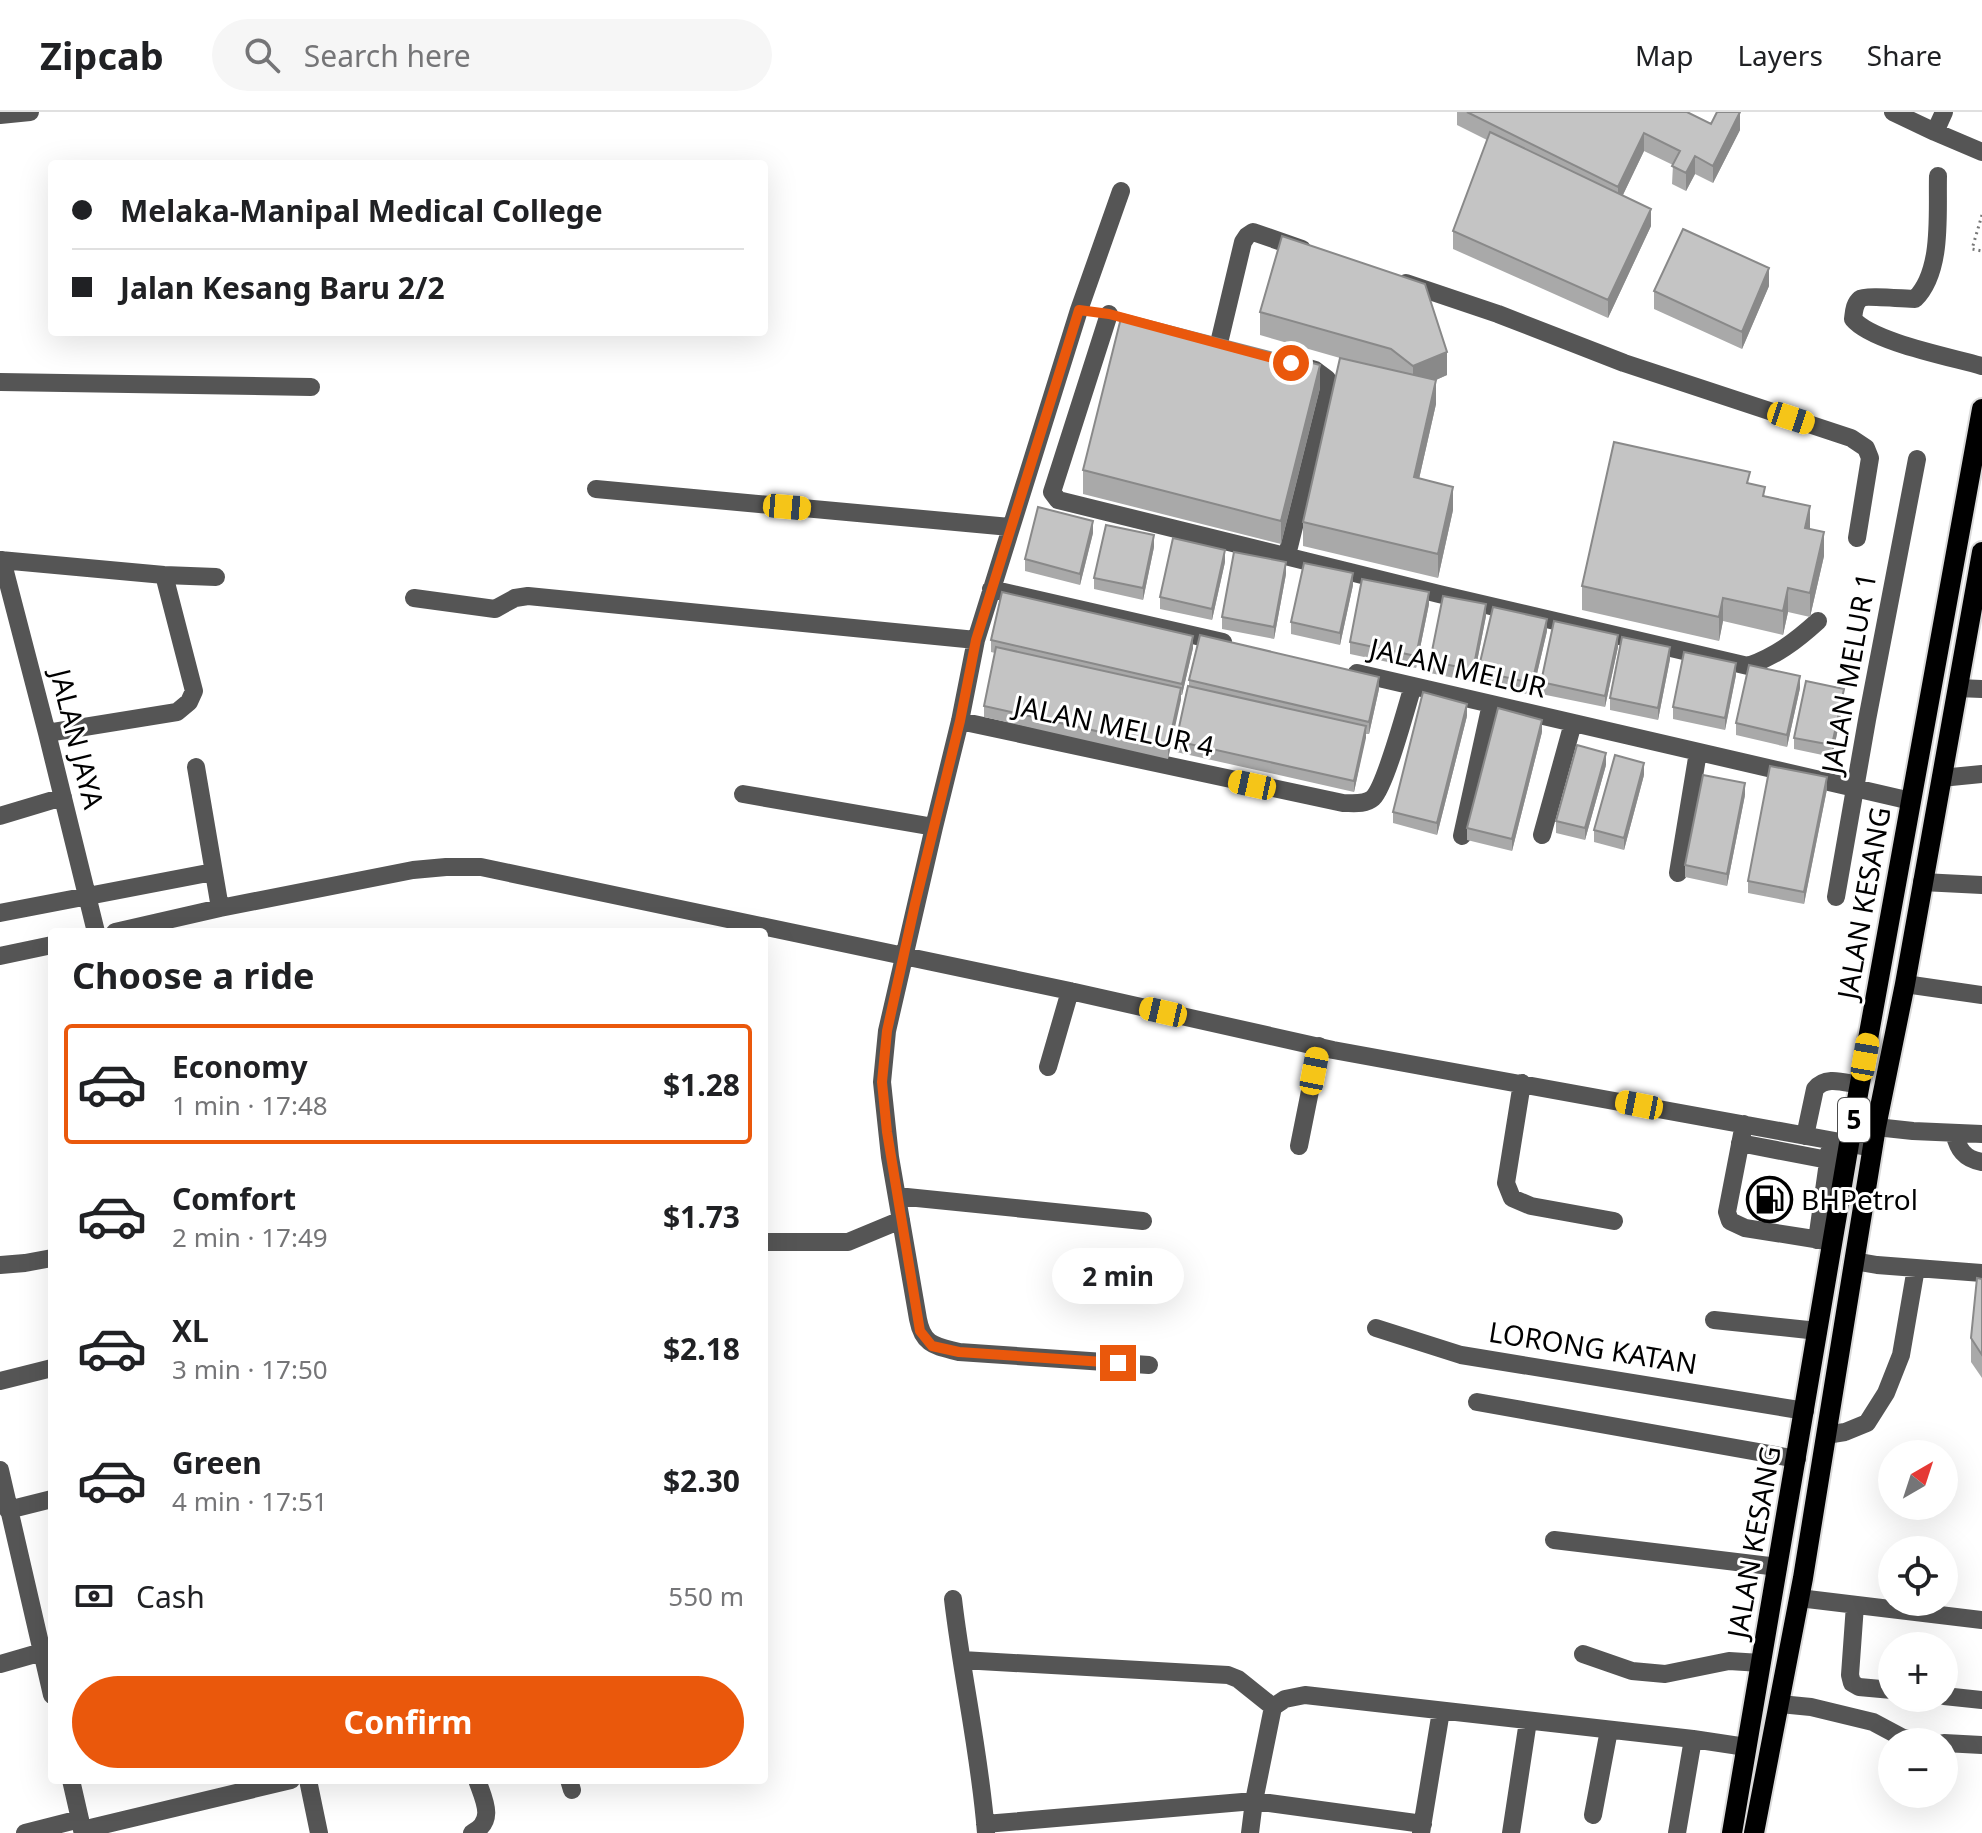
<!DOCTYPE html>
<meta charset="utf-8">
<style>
body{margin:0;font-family:"Noto Sans",sans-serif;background:#f6f6f6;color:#202124;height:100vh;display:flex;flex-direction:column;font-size:30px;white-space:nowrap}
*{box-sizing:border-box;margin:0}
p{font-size:26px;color:#757577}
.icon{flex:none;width:44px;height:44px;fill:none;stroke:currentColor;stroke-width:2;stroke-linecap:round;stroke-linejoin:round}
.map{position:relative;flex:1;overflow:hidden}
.details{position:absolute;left:48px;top:816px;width:720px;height:856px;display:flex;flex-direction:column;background:#fff;border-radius:8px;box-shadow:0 8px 32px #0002}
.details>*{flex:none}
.banner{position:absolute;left:48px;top:48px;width:720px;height:176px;border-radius:8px;box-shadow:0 8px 32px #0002;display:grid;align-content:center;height:176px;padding:0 24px;background:#fff}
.needle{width:52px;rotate:39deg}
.controls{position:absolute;left:1878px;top:1328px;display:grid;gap:16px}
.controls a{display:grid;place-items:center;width:80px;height:80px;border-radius:50%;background:#fff;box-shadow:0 8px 32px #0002;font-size:40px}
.end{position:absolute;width:36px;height:36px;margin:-18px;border:10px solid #ea580c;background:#fff;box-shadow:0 0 0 4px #fff}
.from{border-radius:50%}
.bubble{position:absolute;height:56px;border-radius:28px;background:#fff;box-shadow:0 8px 32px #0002;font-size:26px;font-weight:700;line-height:56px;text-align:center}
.car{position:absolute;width:24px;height:48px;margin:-24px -12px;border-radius:10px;box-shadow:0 0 6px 2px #0007;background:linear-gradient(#f5c518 24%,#345 0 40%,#f5c518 0 76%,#345 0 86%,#f5c518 0)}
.banner b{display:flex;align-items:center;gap:28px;height:76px;font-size:30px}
.banner b+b{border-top:2px solid #e0e0e0}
.banner i{width:20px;height:20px;background:#202124}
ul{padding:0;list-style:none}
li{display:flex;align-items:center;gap:24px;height:120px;margin:0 16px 12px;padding:0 8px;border:4px solid transparent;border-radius:8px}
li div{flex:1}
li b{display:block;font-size:30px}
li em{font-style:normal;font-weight:700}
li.selected{border-color:#ea580c}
li>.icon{width:72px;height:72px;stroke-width:1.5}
h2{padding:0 24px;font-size:36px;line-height:96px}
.pay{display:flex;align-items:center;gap:20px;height:88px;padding:0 24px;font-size:30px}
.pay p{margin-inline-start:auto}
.cta{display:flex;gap:16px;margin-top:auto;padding:16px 24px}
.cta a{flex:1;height:92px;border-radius:48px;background:#ea580c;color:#fff;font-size:32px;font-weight:700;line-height:92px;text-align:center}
header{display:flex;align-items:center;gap:48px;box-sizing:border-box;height:112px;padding:0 40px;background:#fff;border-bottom:2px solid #e0e0e0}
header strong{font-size:38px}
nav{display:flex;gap:44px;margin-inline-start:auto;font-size:28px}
.search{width:560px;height:72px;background:#f6f6f6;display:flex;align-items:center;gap:20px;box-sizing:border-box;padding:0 28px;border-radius:44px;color:#757577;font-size:30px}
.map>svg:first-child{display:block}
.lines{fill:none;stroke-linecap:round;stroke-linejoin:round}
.major-casing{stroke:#dbdbdb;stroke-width:24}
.path{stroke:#777;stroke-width:3;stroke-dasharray:2 4;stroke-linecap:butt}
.minor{stroke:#555;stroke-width:18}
.major{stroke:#000;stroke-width:20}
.wall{fill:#a9a9a9}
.shaded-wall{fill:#898989}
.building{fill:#c4c4c4;stroke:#898989;stroke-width:2}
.route{stroke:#ea580c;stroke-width:10}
.labels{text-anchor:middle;stroke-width:6;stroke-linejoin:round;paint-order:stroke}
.shield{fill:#fff;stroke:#4c4c4c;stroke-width:2}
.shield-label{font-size:26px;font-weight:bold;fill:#000}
.street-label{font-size:28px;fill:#000;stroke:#fff}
.poi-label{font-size:28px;fill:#000;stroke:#fff;text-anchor:start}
</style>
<header>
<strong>Zipcab</strong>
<div class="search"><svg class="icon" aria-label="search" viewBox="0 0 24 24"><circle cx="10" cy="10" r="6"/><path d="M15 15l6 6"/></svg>Search here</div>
<nav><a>Map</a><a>Layers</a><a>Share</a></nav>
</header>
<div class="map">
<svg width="1982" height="1721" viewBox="0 0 1982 1721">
<rect width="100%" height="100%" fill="#fff"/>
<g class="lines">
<defs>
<path id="major" d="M1732,1721L1849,1032L1982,297
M1754,1721L1803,1466L1876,1015L1905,872L1982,440"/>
</defs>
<use href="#major" class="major-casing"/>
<path class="path" d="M1982,103L1972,137L1982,139"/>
<path class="minor" d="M1893,0L1935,20L1982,40
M0,3L30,0
M1935,20L1944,0
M1938,64C1937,102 1943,159 1915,187C1905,187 1865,183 1860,187C1854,192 1854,200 1853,207C1872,230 1951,245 1982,254
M1121,79L1079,198L976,528L960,609L934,715L887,919L882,970L890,1045L918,1207C923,1234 936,1234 959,1240L1149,1253
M1406,171L1498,202L1624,251L1851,326L1866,336L1870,346L1857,426
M1109,202L1052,380L1058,388L1439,482L1748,554C1776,544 1796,529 1818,509
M1219,231L1243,130L1247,124L1253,120L1302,137
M0,270L311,275
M596,377L1010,415
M1287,443L1327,281V267L1315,258L1298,253
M0,448L164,463L216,465
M2,448L47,621L96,820
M991,477L1223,530
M414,486L495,497L515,486L528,484L976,528
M1357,561L1911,689
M1957,576L1982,577
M960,609L1343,691C1353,691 1365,693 1373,686C1386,673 1406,596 1413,574
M47,621L177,600L189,590L194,579L164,463
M196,655L220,796
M1941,666L1982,662
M743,682L934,715
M0,704L63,685
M1542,723L1573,611
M1462,724L1491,592
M1678,761L1698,640
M1922,770L1982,773
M1836,785L1867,608L1917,347
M0,801L213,760
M115,820L220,796L413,758L446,755H481L1070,879L1333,938L1873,1036
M0,844L52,833
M1905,872L1982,883
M1048,955L1070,879
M1522,971L1506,1071L1512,1086L1531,1094L1614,1109
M1744,1012L1727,1100L1730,1109L1745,1116L1833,1130
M1876,1015L1913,1019L1982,1022
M1954,1021C1958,1037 1964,1047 1982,1050
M1805,1024L1815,977C1826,963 1845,971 1860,973
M1740,1031L1828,1048
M1299,1034L1319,934
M897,1084L1143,1109
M1817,1128L1831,1029
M764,1130H848L901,1108
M1854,1149L1877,1153L1982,1161
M0,1153L25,1151L52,1146
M1714,1208L1818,1219
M1376,1216L1461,1243L1805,1299
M0,1269L52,1256
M1477,1290L1797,1347
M1826,1323L1845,1320L1867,1311L1886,1281L1901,1243L1916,1156
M0,1358L52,1583
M8,1398L52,1387
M1554,1428L1778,1455
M1799,1486L1982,1508
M953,1487C962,1565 980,1642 986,1721
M1855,1493L1850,1563L1852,1571L1859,1575L1892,1578
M1583,1542L1632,1559L1665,1562L1729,1549L1761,1551
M962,1548L1228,1563L1238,1567L1273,1595
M0,1552L42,1540
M1944,1584L1982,1588
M1780,1592L1811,1595L1873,1610L1903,1626L1933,1630
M1944,1631L1982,1633
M71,1668L82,1716
M308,1668L319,1721
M569,1668L572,1678
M1593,1703L1609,1618
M985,1712L1254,1689L1423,1712
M82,1718L291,1668
M25,1721L80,1707
M472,1721C496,1709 484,1688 477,1668
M1250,1721L1254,1689L1273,1595L1285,1587L1305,1583L1693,1627L1746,1635
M1421,1721L1441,1599
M1511,1721L1528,1609
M1677,1721L1693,1627"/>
<use href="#major" class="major"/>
</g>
<path class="wall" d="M1457,0H1687L1711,12L1740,18L1713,71L1695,62L1686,79L1672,72L1673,53L1644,39L1623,83L1651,114L1608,206L1453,137V119L1487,28L1457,13Z
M1282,124L1447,263L1436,268V292L1419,367L1453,398L1438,466L1303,434V410L1340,246L1260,223V200Z
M1769,174L1742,237L1654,197V179Z
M1320,276L1281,432L1083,382V358Z
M1750,371L1765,384L1810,417L1824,444L1810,505L1788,500L1783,523L1723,509L1719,529L1582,498V474Z
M1093,421L1080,473L1025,459V447Z
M1154,435L1143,488L1094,477V466Z
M1225,450L1212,508L1160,497V485Z
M1286,462L1274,527L1222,517V505Z
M1353,473L1340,533L1291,522V510Z
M1429,492L1416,556L1350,542V530Z
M1486,504L1473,570L1430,561V549Z
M1547,519L1532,583L1478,571V559Z
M991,528L1193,536L1182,583H1181L1168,647L984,605V594L995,541L991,540Z
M1618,535L1605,595L1541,582V570Z
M1670,547L1658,608L1610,598V586Z
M1736,563L1725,618L1673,607V595Z
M1189,568L1379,577L1369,622H1366L1354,680L1176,640V629L1189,574Z
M1800,576L1787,635L1736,623V611Z
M1844,589L1832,645L1794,637V626Z
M1467,604L1437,723L1393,711V700Z
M1542,620L1512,739L1467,728V716Z
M1606,653L1585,728L1556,721V709Z
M1644,663L1624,738L1594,730V718Z
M1827,677L1804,792L1748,781V769Z
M1745,683L1727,774L1685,765V753Z
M1982,1167V1266L1971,1250V1226Z"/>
<path class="shaded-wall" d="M1740,0V18L1713,71V54Z
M1644,21V39L1618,93V75Z
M1695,44V62L1686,79V61Z
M1651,97V114L1608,206V188Z
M1769,156V174L1742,237V220Z
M1447,240V263L1413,278V254Z
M1320,253V276L1281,432V409Z
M1436,268V292L1414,389V365Z
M1453,375V398L1438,466V442Z
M1810,394V418L1805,416Z
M1093,409V421L1080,473V462Z
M1824,420V444L1810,505V481Z
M1154,423V435L1143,488V476Z
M1225,438V450L1212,508V497Z
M1286,450V462L1274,527V515Z
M1353,461V473L1340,533V521Z
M1788,476V500L1783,523V499Z
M1429,480V492L1416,556V544Z
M1723,486V509L1719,529V505Z
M1486,492V504L1473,570V558Z
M1547,507V519L1532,583V571Z
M1618,523V535L1605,595V584Z
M1193,524V536L1182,583V572Z
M1670,535V547L1658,608V596Z
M1736,551V563L1725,618V606Z
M1800,564V576L1787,635V623Z
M1379,565V577L1369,622V610Z
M1181,576V588L1168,647V635Z
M1844,577V589L1832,645V633Z
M1467,592V604L1437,723V711Z
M1542,608V620L1512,739V727Z
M1366,614V626L1354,680V669Z
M1606,641V653L1585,728V716Z
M1644,651V663L1624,738V726Z
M1827,665V677L1804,792V780Z
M1745,671V683L1727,774V762Z"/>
<path class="building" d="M1467,0H1687L1711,12L1717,0H1740L1713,54L1695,44L1686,61L1672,54L1680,39L1644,21L1618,75Z
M1490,20L1651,97L1608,188L1453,119Z
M1683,117L1769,156L1742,220L1654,179Z
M1282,124L1425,172L1447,240L1413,254L1391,237L1260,200Z
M1122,202L1320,253L1281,409L1083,358Z
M1340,246L1436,268L1414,365L1453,375L1438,442L1303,410Z
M1614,330L1750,360L1747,371L1765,375L1763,384L1810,394L1805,416L1824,420L1810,481L1788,476L1783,499L1723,486L1719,505L1582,474Z
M1038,395L1093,409L1080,462L1025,447Z
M1106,413L1154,423L1143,476L1094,466Z
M1173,426L1225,438L1212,497L1160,485Z
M1234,440L1286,450L1274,515L1222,505Z
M1304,451L1353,461L1340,521L1291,510Z
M1362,467L1429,480L1416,544L1350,530Z
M1002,480L1193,524L1182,572L991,528Z
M1443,484L1486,492L1473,558L1430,549Z
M1493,495L1547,507L1532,571L1478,559Z
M1554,509L1618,523L1605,584L1541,570Z
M1200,523L1379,565L1369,610L1189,568Z
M1622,525L1670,535L1658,596L1610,586Z
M996,535L1181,576L1168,635L984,594Z
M1684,540L1736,551L1725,606L1673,595Z
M1749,553L1800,564L1787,623L1736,611Z
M1806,569L1844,577L1832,633L1794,626Z
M1188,574L1366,614L1354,669L1176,629Z
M1423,580L1467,592L1437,711L1393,700Z
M1498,596L1542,608L1512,727L1467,716Z
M1577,633L1606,641L1585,716L1556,709Z
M1615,643L1644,651L1624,726L1594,718Z
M1770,654L1827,665L1804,780L1748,769Z
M1703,663L1745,671L1727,762L1685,753Z
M1977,1166L1982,1167V1243L1971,1226Z"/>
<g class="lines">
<path class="route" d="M1118,1251L959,1240L932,1234L920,1219L887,1020L882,970L887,919L915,792L960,609L976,528L1079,198L1109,202L1291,251"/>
</g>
<defs>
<symbol id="fuel-ring" viewBox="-11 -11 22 22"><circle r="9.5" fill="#fff" stroke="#000" stroke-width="1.5"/><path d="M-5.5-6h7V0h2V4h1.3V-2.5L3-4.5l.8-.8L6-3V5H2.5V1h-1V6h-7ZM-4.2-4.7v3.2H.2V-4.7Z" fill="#000"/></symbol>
</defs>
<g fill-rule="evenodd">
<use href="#fuel-ring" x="1744" y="1062" width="51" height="51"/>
</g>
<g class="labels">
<rect class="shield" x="1838" y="986" width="32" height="44" rx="6"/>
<g class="shield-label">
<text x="1854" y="1017">5</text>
</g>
<g class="street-label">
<text transform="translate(1458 556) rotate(13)" y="10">JALAN MELUR</text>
<text transform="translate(1849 561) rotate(-80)" y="10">JALAN MELUR 1</text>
<text transform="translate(1114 614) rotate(12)" y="10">JALAN MELUR 4</text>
<text transform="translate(77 627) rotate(76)" y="10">JALAN JAYA</text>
<text transform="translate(1864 791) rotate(-80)" y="10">JALAN KESANG</text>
<text transform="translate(1593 1236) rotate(9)" y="10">LORONG KATAN</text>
<text transform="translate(1754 1430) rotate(-80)" y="10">JALAN KESANG</text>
</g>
<g class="poi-label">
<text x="1801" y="1098">BHPetrol</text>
</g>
</g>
</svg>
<div class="controls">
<a><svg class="needle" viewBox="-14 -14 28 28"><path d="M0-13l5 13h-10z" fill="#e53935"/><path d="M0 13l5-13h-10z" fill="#757577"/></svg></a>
<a><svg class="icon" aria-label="locate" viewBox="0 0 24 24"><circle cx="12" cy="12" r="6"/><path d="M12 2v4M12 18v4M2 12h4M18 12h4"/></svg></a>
<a>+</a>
<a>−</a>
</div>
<i class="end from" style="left:1291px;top:251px"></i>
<i class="end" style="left:1118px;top:1251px"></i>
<div class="bubble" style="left:1052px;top:1136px;width:132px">2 min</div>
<i class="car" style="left:1791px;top:306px;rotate:108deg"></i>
<i class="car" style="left:787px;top:395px;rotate:95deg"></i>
<i class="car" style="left:1252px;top:673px;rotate:282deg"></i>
<i class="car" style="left:1163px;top:900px;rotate:283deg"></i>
<i class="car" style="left:1865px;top:945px;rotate:10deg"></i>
<i class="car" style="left:1314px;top:959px;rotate:11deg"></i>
<i class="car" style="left:1639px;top:993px;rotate:281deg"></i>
<div class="banner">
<b><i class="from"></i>Melaka-Manipal Medical College</b>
<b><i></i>Jalan Kesang Baru 2/2</b>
</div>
<section class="details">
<h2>Choose a ride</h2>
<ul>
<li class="selected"><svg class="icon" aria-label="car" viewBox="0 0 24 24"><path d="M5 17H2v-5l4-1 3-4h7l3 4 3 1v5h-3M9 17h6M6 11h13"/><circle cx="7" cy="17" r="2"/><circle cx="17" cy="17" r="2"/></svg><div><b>Economy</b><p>1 min · 17:48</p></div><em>$1.28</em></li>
<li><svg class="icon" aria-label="car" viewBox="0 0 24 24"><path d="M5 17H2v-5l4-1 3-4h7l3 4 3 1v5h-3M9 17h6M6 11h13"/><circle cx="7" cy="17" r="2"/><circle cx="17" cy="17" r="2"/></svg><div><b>Comfort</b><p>2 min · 17:49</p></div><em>$1.73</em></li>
<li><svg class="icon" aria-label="car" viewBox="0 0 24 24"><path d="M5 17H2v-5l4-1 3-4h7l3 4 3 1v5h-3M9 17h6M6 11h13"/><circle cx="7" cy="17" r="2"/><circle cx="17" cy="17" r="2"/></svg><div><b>XL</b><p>3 min · 17:50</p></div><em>$2.18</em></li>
<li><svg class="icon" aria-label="car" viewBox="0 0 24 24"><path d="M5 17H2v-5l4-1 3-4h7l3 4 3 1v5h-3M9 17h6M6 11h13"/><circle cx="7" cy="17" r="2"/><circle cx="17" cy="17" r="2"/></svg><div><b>Green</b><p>4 min · 17:51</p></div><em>$2.30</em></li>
</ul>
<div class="pay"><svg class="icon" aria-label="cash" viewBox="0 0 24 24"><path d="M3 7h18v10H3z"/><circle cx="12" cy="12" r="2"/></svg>Cash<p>550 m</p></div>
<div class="cta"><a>Confirm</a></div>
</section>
</div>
